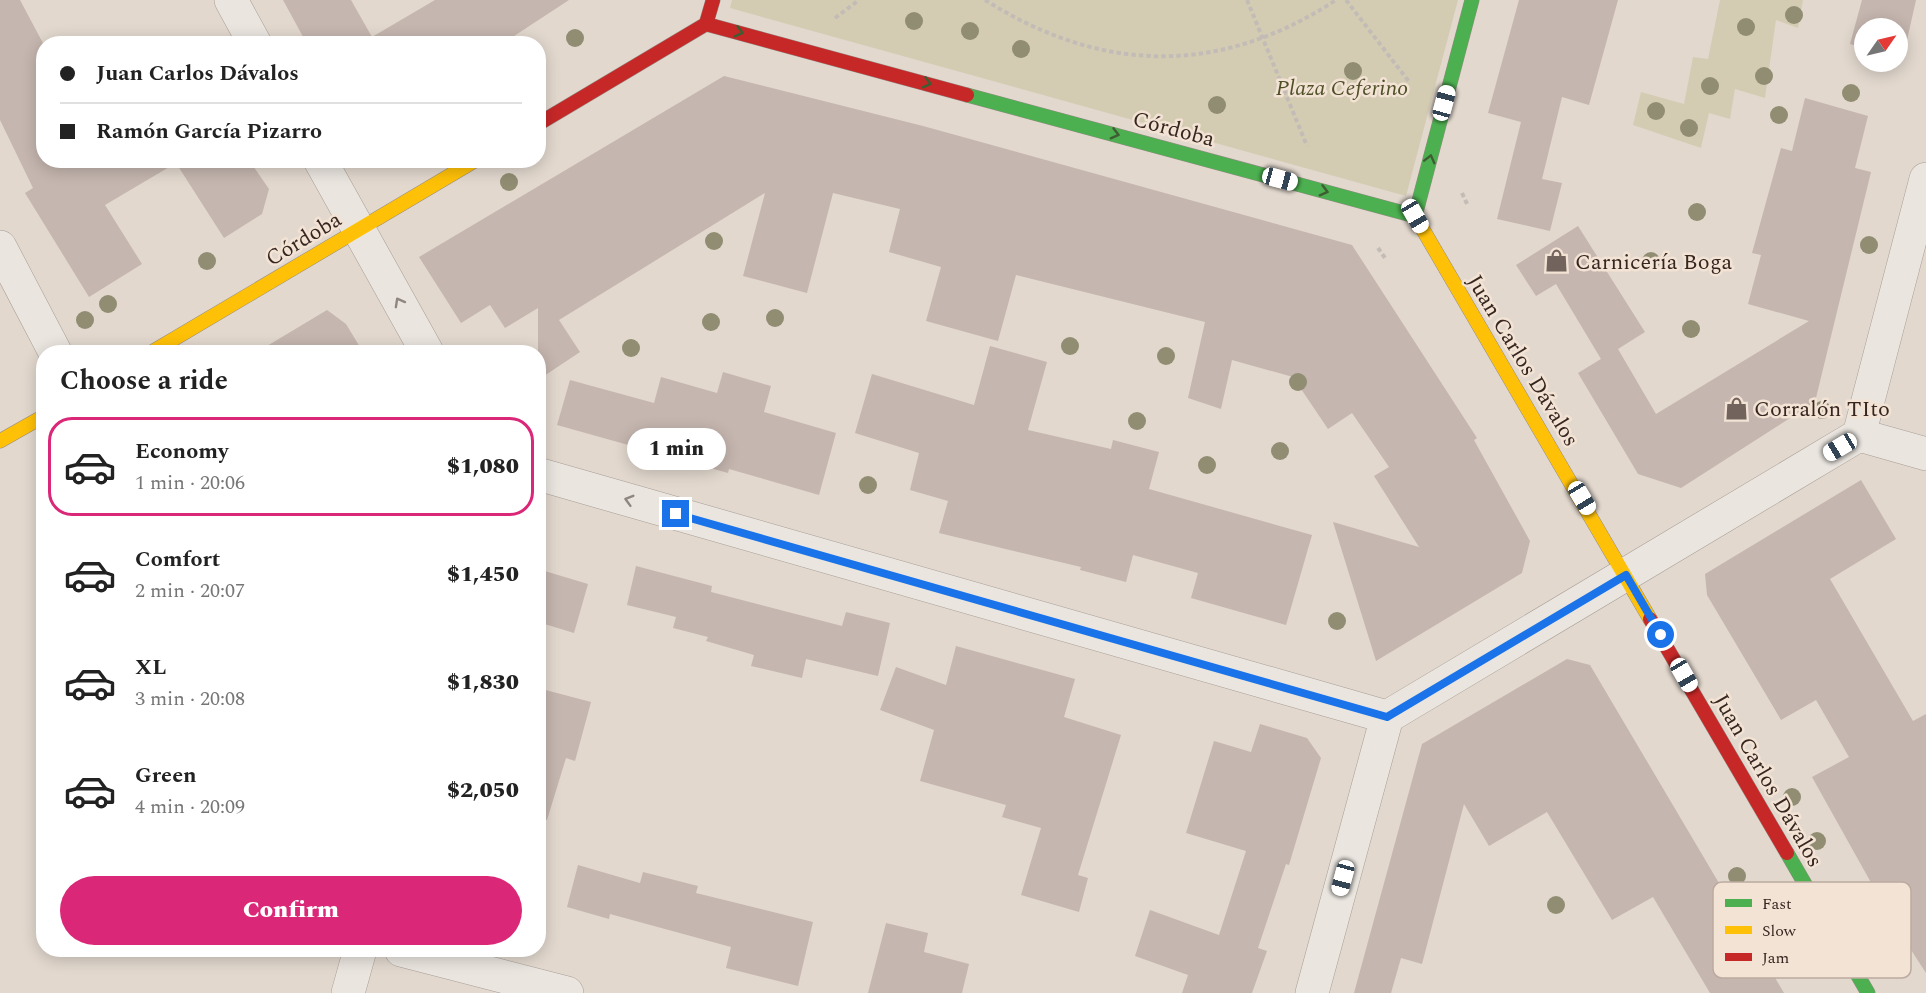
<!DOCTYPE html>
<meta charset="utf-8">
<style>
body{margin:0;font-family:Spectral,serif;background:#f6f6f6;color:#222;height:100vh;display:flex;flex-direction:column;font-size:22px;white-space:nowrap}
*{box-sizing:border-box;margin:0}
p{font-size:20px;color:#767676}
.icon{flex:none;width:33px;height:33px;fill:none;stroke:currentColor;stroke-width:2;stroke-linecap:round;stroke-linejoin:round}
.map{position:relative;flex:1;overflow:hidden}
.sheet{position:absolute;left:36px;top:345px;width:510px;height:612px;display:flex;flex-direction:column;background:#fff;border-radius:24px;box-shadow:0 3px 15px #0003}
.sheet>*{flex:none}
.banner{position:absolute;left:36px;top:36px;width:510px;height:132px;border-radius:24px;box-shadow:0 3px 15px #0003;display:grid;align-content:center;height:132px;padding:0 24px;background:#fff}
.needle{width:39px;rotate:56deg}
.tools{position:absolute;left:1854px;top:18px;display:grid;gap:12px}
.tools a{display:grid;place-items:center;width:54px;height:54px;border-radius:50%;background:#fff;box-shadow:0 3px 15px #0003;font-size:30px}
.end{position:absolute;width:27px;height:27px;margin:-14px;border:8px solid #1a73e8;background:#fff;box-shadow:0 0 0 3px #fff}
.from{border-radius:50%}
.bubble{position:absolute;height:42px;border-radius:21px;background:#fff;box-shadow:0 3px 15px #0003;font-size:20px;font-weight:800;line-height:42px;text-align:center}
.car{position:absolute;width:18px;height:36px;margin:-18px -9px;border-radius:8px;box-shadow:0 0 4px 2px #0007;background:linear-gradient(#fff 24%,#345 0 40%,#fff 0 76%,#345 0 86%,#fff 0)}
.banner b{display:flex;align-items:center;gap:21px;height:57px;font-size:22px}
.banner b+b{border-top:2px solid #e0e0e0}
.banner i{width:15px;height:15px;background:#222}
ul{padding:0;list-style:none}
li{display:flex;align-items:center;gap:18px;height:99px;margin:0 12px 9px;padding:0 12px;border:3px solid transparent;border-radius:24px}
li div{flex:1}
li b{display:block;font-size:22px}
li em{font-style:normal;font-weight:800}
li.active{border-color:#db2777}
li>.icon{width:54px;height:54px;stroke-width:1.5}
h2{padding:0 24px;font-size:27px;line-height:72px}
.button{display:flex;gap:12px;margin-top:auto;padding:12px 24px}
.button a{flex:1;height:69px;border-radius:36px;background:#db2777;color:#fff;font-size:24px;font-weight:800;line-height:69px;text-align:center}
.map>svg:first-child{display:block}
.green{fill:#d4ccb2}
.building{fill:#c5b6af}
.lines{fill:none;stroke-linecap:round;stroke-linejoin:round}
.street-casing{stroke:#a79e97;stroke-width:34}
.fast-casing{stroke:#978d86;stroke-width:15}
.slow-casing{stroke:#978d86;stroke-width:15}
.jam-casing{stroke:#978d86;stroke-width:15}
.path{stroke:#c3bcb6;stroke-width:4;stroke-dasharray:4.5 3;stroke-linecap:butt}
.street{stroke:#eae5df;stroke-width:33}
.fast{stroke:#4caf50;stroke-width:14}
.slow{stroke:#ffc107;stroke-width:14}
.jam{stroke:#c62828;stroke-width:14}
.tree{fill:#918d73}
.oneway{stroke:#3f5d33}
.oneway2{stroke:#908680}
.route{stroke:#1a73e8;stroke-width:8}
.labels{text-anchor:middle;stroke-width:5;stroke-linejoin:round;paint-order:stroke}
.park-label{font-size:22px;font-style:italic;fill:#4f5028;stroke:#f3e3d5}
.street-label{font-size:22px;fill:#362620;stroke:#f3e3d5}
.poi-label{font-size:22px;fill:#362620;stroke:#f3e3d5;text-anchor:start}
.key{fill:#f3e3d5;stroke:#baaa9f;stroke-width:1.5}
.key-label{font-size:16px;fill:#362620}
</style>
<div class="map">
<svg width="1926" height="993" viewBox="0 0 1926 993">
<rect width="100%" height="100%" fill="#e2d8ce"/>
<path class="green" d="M732,0H1458L1406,196L730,8Z
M1720,0H1803L1798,28L1776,20L1765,98L1735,89L1730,119L1709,113L1701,148L1633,125L1641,92L1684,104L1693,57L1708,59Z"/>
<path class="building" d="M0,0H20L44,45V160H249L269,189L262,214L224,238L176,163L105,205L142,264L89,297L25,193L33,188L0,120Z
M283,0H351L372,37L435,0H569L502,44H307Z
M1519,0H1618L1589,105L1562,97L1542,179L1562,183L1550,231L1497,219L1521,122L1488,113Z
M1862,0H1916L1903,58L1898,57V28H1864V48L1850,44Z
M724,76L923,126L1352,245L1477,438L1474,440L1530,541L1522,573L1376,661L1333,522L1419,547L1374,476L1389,467L1352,413L1328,429L1293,377L1232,360L1221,409L1188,398L1205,322L1016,275L998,341L926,321L941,267L889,252L900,209L833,193L807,293L743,276L765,193L559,320L580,352L538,380V308L505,328L490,305L461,323L419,257Z
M1805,98L1868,116L1855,168L1871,172L1815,402L1681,488L1638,474L1578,373L1601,359L1556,284L1536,296L1516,265L1578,226L1645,332L1618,349L1656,414L1809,321L1748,304L1761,255L1752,253L1781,148L1792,151Z
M327,310L346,324L363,352H257Z
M990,346L1047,362L1028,430L1111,449L1113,440L1159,452L1149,489L1312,535L1286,625L1191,598L1198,573L1133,555L1126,582L1080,570L1081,567L939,533L948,501L910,490L919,453L855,433L872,374L974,405Z
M723,372L771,386L764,412L836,433L819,495L729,469L728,473L557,425L570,380L654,403L661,377L717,393Z
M1861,480L1896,539L1830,579L1913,721L1926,714V973L1893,922L1812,777L1849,757L1816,700L1781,720L1707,595L1705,574Z
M636,566L712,586L711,592L842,626L846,612L890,623L878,676L806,659L802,678L751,666L754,655L706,641L708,637L673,628L676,617L627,605Z
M538,569L588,584L574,633L538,622Z
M956,646L1075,679L1064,717L1121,735L1078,875L1088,878L1079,912L1021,895L1041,828L1002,817L1006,805L920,781L934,730L880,710L896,667L946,685Z
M1567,659L1590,665L1784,993H1710L1653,897L1612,920L1547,812L1489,846L1464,804L1422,964L1401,958L1391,993H1354L1422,744Z
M538,688L591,702L575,761L566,758L547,820L538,819Z
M1260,724L1307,738L1321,758L1289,865L1286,864L1258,948L1267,951L1252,993H1182L1188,975L1135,956L1150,910L1219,935L1246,851L1186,833L1214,741L1251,752Z
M578,865L640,883L643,872L698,886L696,893L813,922L798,986L726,968L731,947L610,914L609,919L567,907Z
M886,923L928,933L924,952L969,964L962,993H868Z"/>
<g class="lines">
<defs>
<path id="street" d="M231,0L255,44
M320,160L427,352
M0,247L55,352
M1859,435L1926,454
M538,474L1387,717L1859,435L1926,179
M401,950L567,993
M348,993L360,950
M1312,993L1387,717"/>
<path id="fast" d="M967,95L1415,216
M1415,216L1472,0
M1787,853L1868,993"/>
<path id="slow" d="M1415,216L1650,619
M152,352L476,160
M0,441L44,416"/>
<path id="jam" d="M713,0L706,24L967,95
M538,124L706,24
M1650,619L1787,853"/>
</defs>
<use href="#street" class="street-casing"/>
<use href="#fast" class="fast-casing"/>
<use href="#slow" class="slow-casing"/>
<use href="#jam" class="jam-casing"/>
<path class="path" d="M985,0C1102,74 1220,76 1336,0
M1247,0L1307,146
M1346,0L1410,83
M835,18L859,0
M1462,193L1468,206
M1378,248L1385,258"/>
<use href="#street" class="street"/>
<use href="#fast" class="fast"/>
<use href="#slow" class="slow"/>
<use href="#jam" class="jam"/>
</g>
<g class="tree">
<circle cx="1794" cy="15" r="9"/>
<circle cx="914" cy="21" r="9"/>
<circle cx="1746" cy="27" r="9"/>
<circle cx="970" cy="31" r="9"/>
<circle cx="575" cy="38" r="9"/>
<circle cx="1021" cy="49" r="9"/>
<circle cx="1353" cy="71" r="9"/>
<circle cx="1764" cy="76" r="9"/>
<circle cx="1710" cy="86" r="9"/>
<circle cx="1851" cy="93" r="9"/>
<circle cx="1217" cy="105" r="9"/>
<circle cx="1656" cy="111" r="9"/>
<circle cx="1779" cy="115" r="9"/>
<circle cx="1689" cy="128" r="9"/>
<circle cx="509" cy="182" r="9"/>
<circle cx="1697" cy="212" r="9"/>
<circle cx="714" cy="241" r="9"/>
<circle cx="1869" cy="245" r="9"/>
<circle cx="207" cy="261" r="9"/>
<circle cx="1651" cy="261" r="9"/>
<circle cx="108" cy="304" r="9"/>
<circle cx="775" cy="318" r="9"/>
<circle cx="85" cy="320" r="9"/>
<circle cx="711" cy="322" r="9"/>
<circle cx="1691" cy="329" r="9"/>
<circle cx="1070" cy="346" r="9"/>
<circle cx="631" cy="348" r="9"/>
<circle cx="1166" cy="356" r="9"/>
<circle cx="1298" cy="382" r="9"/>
<circle cx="1822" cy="410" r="9"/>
<circle cx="1137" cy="421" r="9"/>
<circle cx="1280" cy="451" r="9"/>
<circle cx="1207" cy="465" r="9"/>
<circle cx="868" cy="485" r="9"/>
<circle cx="1337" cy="621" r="9"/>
<circle cx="1792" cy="797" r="9"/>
<circle cx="1817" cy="841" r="9"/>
<circle cx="1737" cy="876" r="9"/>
<circle cx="1556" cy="905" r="9"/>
</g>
<defs><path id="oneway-chevron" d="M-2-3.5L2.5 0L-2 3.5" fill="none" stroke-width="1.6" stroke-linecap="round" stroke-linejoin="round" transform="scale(1.5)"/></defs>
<g class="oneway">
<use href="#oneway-chevron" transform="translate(739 32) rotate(15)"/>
<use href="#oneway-chevron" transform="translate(927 83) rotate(15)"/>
<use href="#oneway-chevron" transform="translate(1115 134) rotate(15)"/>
<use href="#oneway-chevron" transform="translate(1430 159) rotate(-76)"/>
<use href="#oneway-chevron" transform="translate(1324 191) rotate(15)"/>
</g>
<g class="oneway2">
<use href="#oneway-chevron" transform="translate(399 302) rotate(-119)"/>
<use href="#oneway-chevron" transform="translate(629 500) rotate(-164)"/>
</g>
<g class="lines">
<path class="route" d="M676,514L1387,717L1626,575L1661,635"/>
</g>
<defs>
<symbol id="shop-bare" viewBox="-9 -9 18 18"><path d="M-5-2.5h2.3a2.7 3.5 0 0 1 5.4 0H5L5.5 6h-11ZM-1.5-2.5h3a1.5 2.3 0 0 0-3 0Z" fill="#72645d" stroke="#f3e3d5" stroke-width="2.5" paint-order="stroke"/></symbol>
</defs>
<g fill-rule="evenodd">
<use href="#shop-bare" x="1540" y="244" width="33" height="33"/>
<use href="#shop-bare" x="1720" y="392" width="33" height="33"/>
</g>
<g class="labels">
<g class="park-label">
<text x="1342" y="95">Plaza Ceferino</text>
</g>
<g class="street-label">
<text transform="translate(1174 128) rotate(15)" y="8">Córdoba</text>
<text transform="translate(303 238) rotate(-31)" y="8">Córdoba</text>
<text transform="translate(1524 360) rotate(59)" y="8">Juan Carlos Dávalos</text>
<text transform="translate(1769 780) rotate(60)" y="8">Juan Carlos Dávalos</text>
</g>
<g class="poi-label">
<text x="1575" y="269">Carnicería Boga</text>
<text x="1754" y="416">Corralón TIto</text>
</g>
</g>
<rect x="1713" y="882" width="198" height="96" rx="9" class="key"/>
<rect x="1725" y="899" width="27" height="8" fill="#4caf50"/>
<rect x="1725" y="926" width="27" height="8" fill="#ffc107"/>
<rect x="1725" y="953" width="27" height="8" fill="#c62828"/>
<g class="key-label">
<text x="1762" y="909">Fast</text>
<text x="1762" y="936">Slow</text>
<text x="1762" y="963">Jam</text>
</g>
</svg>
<div class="tools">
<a><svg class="needle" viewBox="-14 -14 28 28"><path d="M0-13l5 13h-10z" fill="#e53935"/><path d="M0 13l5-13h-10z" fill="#767676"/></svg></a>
</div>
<i class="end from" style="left:1661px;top:635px"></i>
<i class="end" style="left:676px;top:514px"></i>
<div class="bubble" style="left:627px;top:428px;width:99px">1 min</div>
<i class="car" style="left:1444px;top:103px;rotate:15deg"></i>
<i class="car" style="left:1280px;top:179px;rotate:105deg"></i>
<i class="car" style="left:1415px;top:216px;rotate:150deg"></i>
<i class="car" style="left:1840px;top:447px;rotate:239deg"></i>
<i class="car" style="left:1582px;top:498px;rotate:149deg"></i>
<i class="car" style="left:1684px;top:675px;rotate:150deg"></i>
<i class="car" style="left:1343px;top:878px;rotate:195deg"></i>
<div class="banner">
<b><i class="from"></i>Juan Carlos Dávalos</b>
<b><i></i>Ramón García Pizarro</b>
</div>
<section class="sheet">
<h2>Choose a ride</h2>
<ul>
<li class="active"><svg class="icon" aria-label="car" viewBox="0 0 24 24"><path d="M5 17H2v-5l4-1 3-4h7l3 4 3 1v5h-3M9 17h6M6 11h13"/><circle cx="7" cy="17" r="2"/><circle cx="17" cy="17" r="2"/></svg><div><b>Economy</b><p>1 min · 20:06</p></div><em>$1,080</em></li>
<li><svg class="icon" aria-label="car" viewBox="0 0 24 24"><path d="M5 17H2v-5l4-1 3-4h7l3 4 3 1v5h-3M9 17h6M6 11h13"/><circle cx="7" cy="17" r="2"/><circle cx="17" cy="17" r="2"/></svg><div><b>Comfort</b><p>2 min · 20:07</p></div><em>$1,450</em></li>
<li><svg class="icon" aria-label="car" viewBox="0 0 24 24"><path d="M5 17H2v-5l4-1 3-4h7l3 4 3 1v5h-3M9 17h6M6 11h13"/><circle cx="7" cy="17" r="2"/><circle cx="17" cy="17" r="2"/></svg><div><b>XL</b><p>3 min · 20:08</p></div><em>$1,830</em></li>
<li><svg class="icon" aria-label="car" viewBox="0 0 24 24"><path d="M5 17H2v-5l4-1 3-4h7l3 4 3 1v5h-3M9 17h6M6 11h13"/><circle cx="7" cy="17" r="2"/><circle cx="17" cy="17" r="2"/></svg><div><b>Green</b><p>4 min · 20:09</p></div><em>$2,050</em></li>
</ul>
<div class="button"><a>Confirm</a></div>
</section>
</div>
